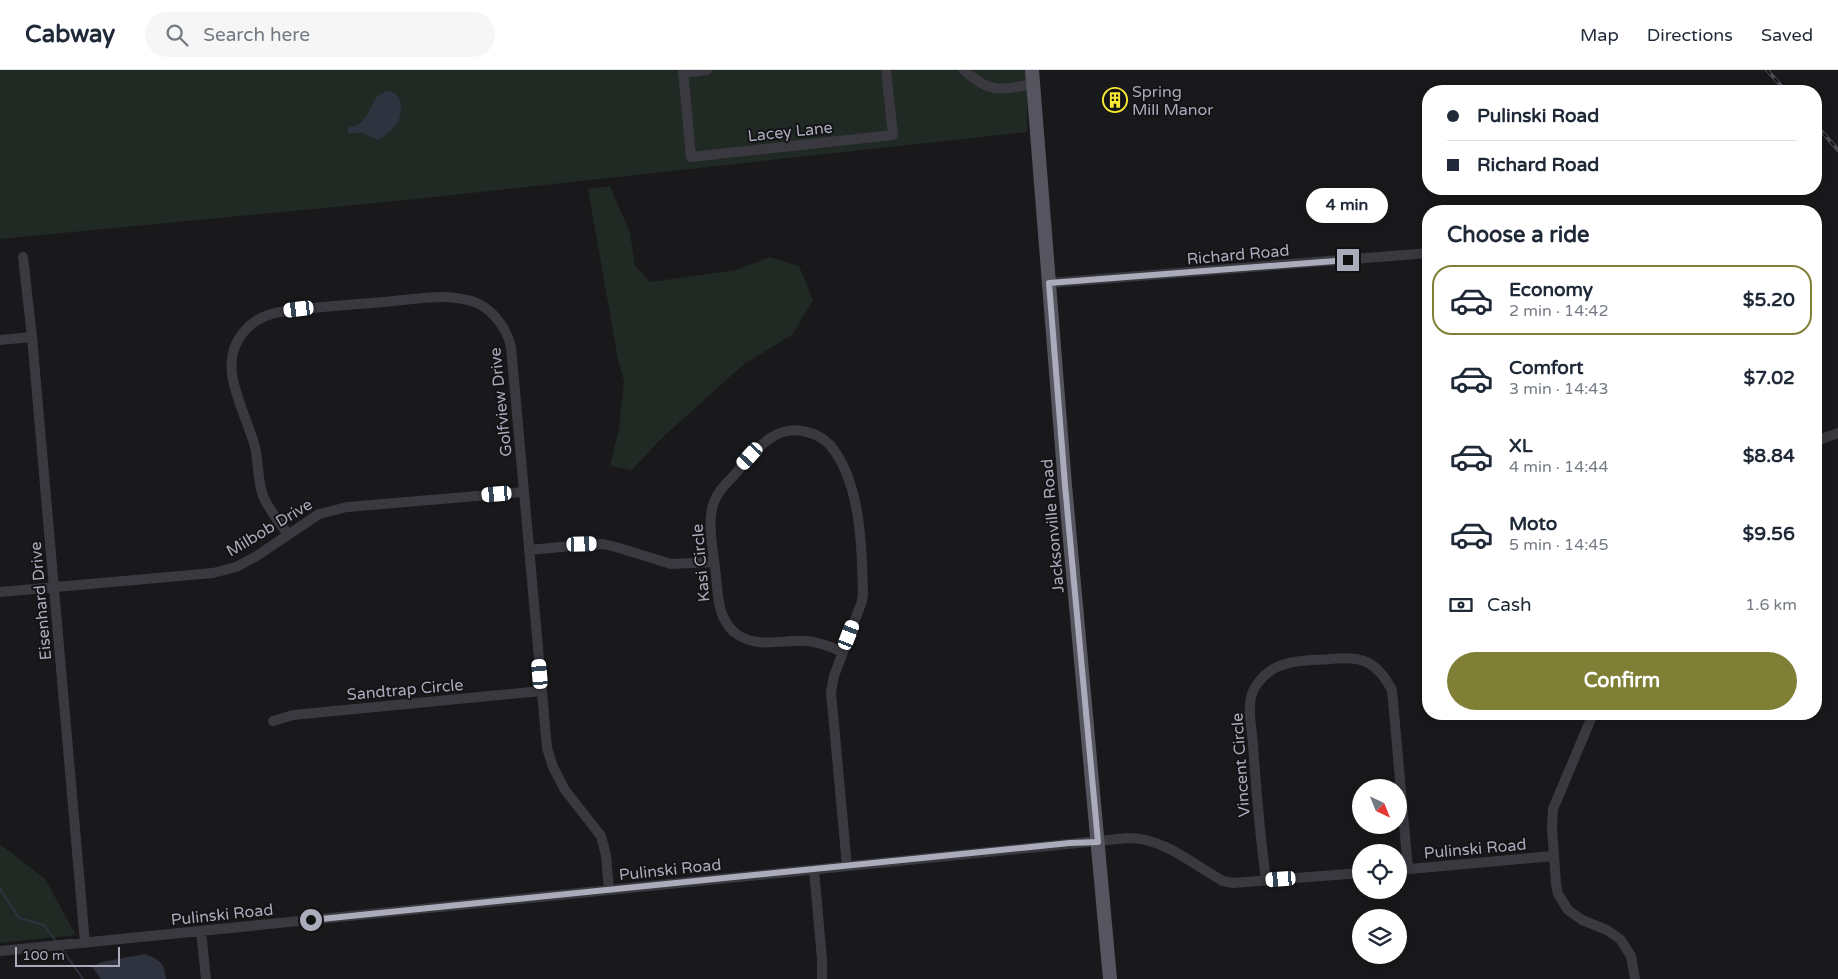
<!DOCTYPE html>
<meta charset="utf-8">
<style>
body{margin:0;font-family:"Varela Round",sans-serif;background:#f6f6f7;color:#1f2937;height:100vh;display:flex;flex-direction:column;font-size:19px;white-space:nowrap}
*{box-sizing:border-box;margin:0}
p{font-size:16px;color:#747a83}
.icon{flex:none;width:28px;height:28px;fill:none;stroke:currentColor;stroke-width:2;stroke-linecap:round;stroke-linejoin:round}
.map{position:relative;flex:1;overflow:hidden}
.panel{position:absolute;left:1422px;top:135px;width:400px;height:515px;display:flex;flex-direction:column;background:#fff;border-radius:20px;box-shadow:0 2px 12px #0003}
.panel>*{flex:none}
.hud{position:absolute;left:1422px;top:15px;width:400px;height:110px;border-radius:20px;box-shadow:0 2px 12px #0003;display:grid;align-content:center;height:110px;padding:0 25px;background:#fff}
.needle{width:32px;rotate:137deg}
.tools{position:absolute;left:1352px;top:709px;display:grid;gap:10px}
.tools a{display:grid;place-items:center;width:55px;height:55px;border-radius:50%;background:#fff;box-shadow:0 2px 12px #0003;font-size:25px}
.scale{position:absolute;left:15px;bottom:12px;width:105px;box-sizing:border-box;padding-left:5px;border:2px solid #aaabbb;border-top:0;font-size:14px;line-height:18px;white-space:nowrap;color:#aaabbb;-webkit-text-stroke:4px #141316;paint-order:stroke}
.end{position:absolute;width:22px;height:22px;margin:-11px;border:6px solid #aaabbb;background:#111;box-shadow:0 0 0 2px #111}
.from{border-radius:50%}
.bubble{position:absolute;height:35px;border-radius:18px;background:#fff;box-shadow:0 2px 12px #0003;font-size:16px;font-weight:800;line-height:35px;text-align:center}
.car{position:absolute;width:15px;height:30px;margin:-15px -8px;border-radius:6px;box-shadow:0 0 4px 1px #0007;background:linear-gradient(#fff 24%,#345 0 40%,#fff 0 76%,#345 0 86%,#fff 0)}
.hud b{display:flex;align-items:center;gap:18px;height:48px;font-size:19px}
.hud b+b{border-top:1px solid #e0e1e3}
.hud i{width:12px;height:12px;background:#1f2937}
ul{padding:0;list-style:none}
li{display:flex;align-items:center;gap:15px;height:70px;margin:0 10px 8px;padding:0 15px;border:2px solid transparent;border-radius:20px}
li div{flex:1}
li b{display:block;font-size:19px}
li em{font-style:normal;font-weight:800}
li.on{border-color:#807f36}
li>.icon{width:45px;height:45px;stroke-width:1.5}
h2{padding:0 25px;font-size:22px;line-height:60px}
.pay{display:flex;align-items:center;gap:12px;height:55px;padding:0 25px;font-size:19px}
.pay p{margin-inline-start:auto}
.primary-button{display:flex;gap:10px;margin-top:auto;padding:10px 25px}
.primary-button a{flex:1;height:58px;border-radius:30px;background:#807f36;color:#fff;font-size:20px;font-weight:800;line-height:58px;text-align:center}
header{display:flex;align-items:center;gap:30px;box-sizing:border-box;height:70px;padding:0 25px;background:#fff;border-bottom:1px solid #e0e1e3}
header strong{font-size:24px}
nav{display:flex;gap:28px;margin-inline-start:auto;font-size:18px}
.search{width:350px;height:45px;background:#f6f6f7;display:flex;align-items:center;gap:12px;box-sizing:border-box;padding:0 18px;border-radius:28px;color:#747a83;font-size:19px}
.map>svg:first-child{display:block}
.green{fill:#202923}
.water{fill:#2e333f}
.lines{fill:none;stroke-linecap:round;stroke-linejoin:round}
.stream{stroke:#2e333f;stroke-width:2}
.minor{stroke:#3a3940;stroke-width:10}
.major{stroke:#56555f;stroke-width:14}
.rail-casing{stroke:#4c4c55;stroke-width:4}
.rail{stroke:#141316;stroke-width:2;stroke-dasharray:5.5;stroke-linecap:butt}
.route{stroke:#aaabbb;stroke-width:6}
.labels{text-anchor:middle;stroke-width:4;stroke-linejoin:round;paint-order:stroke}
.poi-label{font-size:16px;fill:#aaabbb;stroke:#141316;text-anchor:start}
.street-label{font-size:16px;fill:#aaabbb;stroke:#141316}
</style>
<header>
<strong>Cabway</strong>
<div class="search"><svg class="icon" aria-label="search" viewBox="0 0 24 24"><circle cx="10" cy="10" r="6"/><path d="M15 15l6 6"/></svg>Search here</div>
<nav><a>Map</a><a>Directions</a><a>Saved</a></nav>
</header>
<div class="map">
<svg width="1838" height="909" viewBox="0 0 1838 909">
<rect width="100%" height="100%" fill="#19181b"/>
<path class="green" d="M0,0H1027V62L417,129L0,169Z
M610,116L630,163L635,195L650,212L736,200L770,187L799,196L813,230L792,265L744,294L662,368L632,400L610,396L619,359L624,311L618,290L588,119Z
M0,774L45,809L76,865L0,873Z"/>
<path class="water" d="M386,21C404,21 404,44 396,55C393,59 382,68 378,70L363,63H348L347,59L349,57C367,55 368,40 376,28C378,25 383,23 386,21Z
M145,884C161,891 163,891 166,909H101L92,897L102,892Z"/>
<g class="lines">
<path class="stream" d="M0,819L19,848L44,855L56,871
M62,879L83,909"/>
<path class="minor" d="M683,0L691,87L893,65L886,0
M964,0C990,24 1001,20 1033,14
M683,3L707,0
M23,187L32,267L85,873
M1049,213L1429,183
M0,270L32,267
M1816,371L1838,363
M288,464C279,452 269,440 263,426C257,409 259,390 254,373C247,351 235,326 232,304C228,272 249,247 280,242C314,237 348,235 383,232C413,230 448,221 477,233C494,241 507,259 511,277L547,678L553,697L565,720L601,766L606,785L609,820
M529,480L582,475L603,474L616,477L671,494L714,492
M0,522L213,503L236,497L255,487L319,444L347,437L524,422
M843,582C831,577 820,572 807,571C782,569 756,580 734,562C718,548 718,526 716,506C714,486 707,454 713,435C717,421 728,412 737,402C756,380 775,353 807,362C816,364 824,369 830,375C861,412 862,478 863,524L862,531L834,606L831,622L847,796
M1593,644L1553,739L1552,757L1556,814L1558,824L1568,840L1582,850L1607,860L1620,869L1631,886L1635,909
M273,651L293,645L542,621
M814,800L822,889V909
M1399,800L1553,786
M1266,810C1260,765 1256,719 1253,674C1252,658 1247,639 1252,624C1254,617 1260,610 1265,605C1282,589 1308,591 1330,589C1362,586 1376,590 1392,620L1408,799
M201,861L206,909
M0,881L1128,768C1164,768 1192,794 1223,811L1233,813L1361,803"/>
<path class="major" d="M1032,0L1065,415L1110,909"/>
<defs>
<path id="rail" d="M1767,0L1786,21
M1816,55L1838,80"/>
</defs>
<use href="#rail" class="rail-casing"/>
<use href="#rail" class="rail"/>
</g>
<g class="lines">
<path class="route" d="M311,850L1070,773L1098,772L1065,415L1049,213L1348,190"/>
</g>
<defs>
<symbol id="building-ring" viewBox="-11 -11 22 22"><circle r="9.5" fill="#141316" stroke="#f7e834" stroke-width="1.5"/><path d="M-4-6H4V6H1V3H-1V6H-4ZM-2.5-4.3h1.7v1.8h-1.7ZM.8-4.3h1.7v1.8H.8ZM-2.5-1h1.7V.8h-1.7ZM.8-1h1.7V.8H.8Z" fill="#f7e834"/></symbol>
</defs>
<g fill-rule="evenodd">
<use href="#building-ring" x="1101" y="16" width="28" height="28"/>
</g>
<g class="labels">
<g class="poi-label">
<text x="1132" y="27">Spring<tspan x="1132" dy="18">Mill Manor</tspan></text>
</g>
<g class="street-label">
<text transform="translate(790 61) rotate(-6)" y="6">Lacey Lane</text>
<text transform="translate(1238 184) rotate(-5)" y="6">Richard Road</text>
<text transform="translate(500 332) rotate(-96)" y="6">Golfview Drive</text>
<text transform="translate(1052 456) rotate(-95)" y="6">Jacksonville Road</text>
<text transform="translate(269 457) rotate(-31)" y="6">Milbob Drive</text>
<text transform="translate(700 493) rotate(-95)" y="6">Kasi Circle</text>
<text transform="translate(40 531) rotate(-95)" y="6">Eisenhard Drive</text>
<text transform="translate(405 619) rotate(-5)" y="6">Sandtrap Circle</text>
<text transform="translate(1240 695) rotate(-94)" y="6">Vincent Circle</text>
<text transform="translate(1475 778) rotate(-5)" y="6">Pulinski Road</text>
<text transform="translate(670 799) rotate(-6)" y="6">Pulinski Road</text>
<text transform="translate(222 844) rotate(-6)" y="6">Pulinski Road</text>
</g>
</g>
</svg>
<div class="tools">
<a><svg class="needle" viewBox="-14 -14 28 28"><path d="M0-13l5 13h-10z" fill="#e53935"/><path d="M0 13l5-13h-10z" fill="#747a83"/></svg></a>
<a><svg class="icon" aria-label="locate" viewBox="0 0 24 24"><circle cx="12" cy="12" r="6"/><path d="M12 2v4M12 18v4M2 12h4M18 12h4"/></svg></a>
<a><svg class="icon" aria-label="layers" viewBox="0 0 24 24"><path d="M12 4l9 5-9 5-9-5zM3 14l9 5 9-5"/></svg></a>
</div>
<div class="scale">100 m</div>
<i class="end from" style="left:311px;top:850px"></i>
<i class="end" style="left:1348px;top:190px"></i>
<div class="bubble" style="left:1306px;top:118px;width:82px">4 min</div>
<i class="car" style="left:299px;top:239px;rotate:263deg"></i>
<i class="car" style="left:750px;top:386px;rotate:222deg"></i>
<i class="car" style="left:497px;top:424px;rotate:265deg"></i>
<i class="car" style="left:582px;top:474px;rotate:88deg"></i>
<i class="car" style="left:849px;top:565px;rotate:21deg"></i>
<i class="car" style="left:540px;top:604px;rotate:355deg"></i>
<i class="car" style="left:1281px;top:809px;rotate:266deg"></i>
<div class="hud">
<b><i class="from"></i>Pulinski Road</b>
<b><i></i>Richard Road</b>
</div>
<section class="panel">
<h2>Choose a ride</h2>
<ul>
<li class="on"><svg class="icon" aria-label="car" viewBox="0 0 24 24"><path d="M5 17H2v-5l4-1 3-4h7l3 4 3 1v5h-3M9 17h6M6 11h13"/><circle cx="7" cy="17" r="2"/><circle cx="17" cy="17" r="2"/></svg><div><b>Economy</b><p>2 min · 14:42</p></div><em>$5.20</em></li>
<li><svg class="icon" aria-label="car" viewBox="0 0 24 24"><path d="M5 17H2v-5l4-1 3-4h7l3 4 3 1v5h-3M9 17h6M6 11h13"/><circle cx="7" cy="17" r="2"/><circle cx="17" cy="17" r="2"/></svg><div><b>Comfort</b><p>3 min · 14:43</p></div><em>$7.02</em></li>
<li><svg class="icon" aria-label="car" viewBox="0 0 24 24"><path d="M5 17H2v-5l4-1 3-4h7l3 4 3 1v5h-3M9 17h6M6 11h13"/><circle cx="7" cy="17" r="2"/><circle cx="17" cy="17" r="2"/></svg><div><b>XL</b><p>4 min · 14:44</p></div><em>$8.84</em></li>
<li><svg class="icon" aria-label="car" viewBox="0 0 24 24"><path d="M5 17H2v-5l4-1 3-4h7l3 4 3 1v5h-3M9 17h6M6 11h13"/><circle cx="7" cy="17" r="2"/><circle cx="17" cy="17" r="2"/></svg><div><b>Moto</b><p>5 min · 14:45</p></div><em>$9.56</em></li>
</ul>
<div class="pay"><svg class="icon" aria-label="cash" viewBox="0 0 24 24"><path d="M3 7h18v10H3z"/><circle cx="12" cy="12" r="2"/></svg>Cash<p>1.6 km</p></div>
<div class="primary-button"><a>Confirm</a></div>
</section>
</div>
